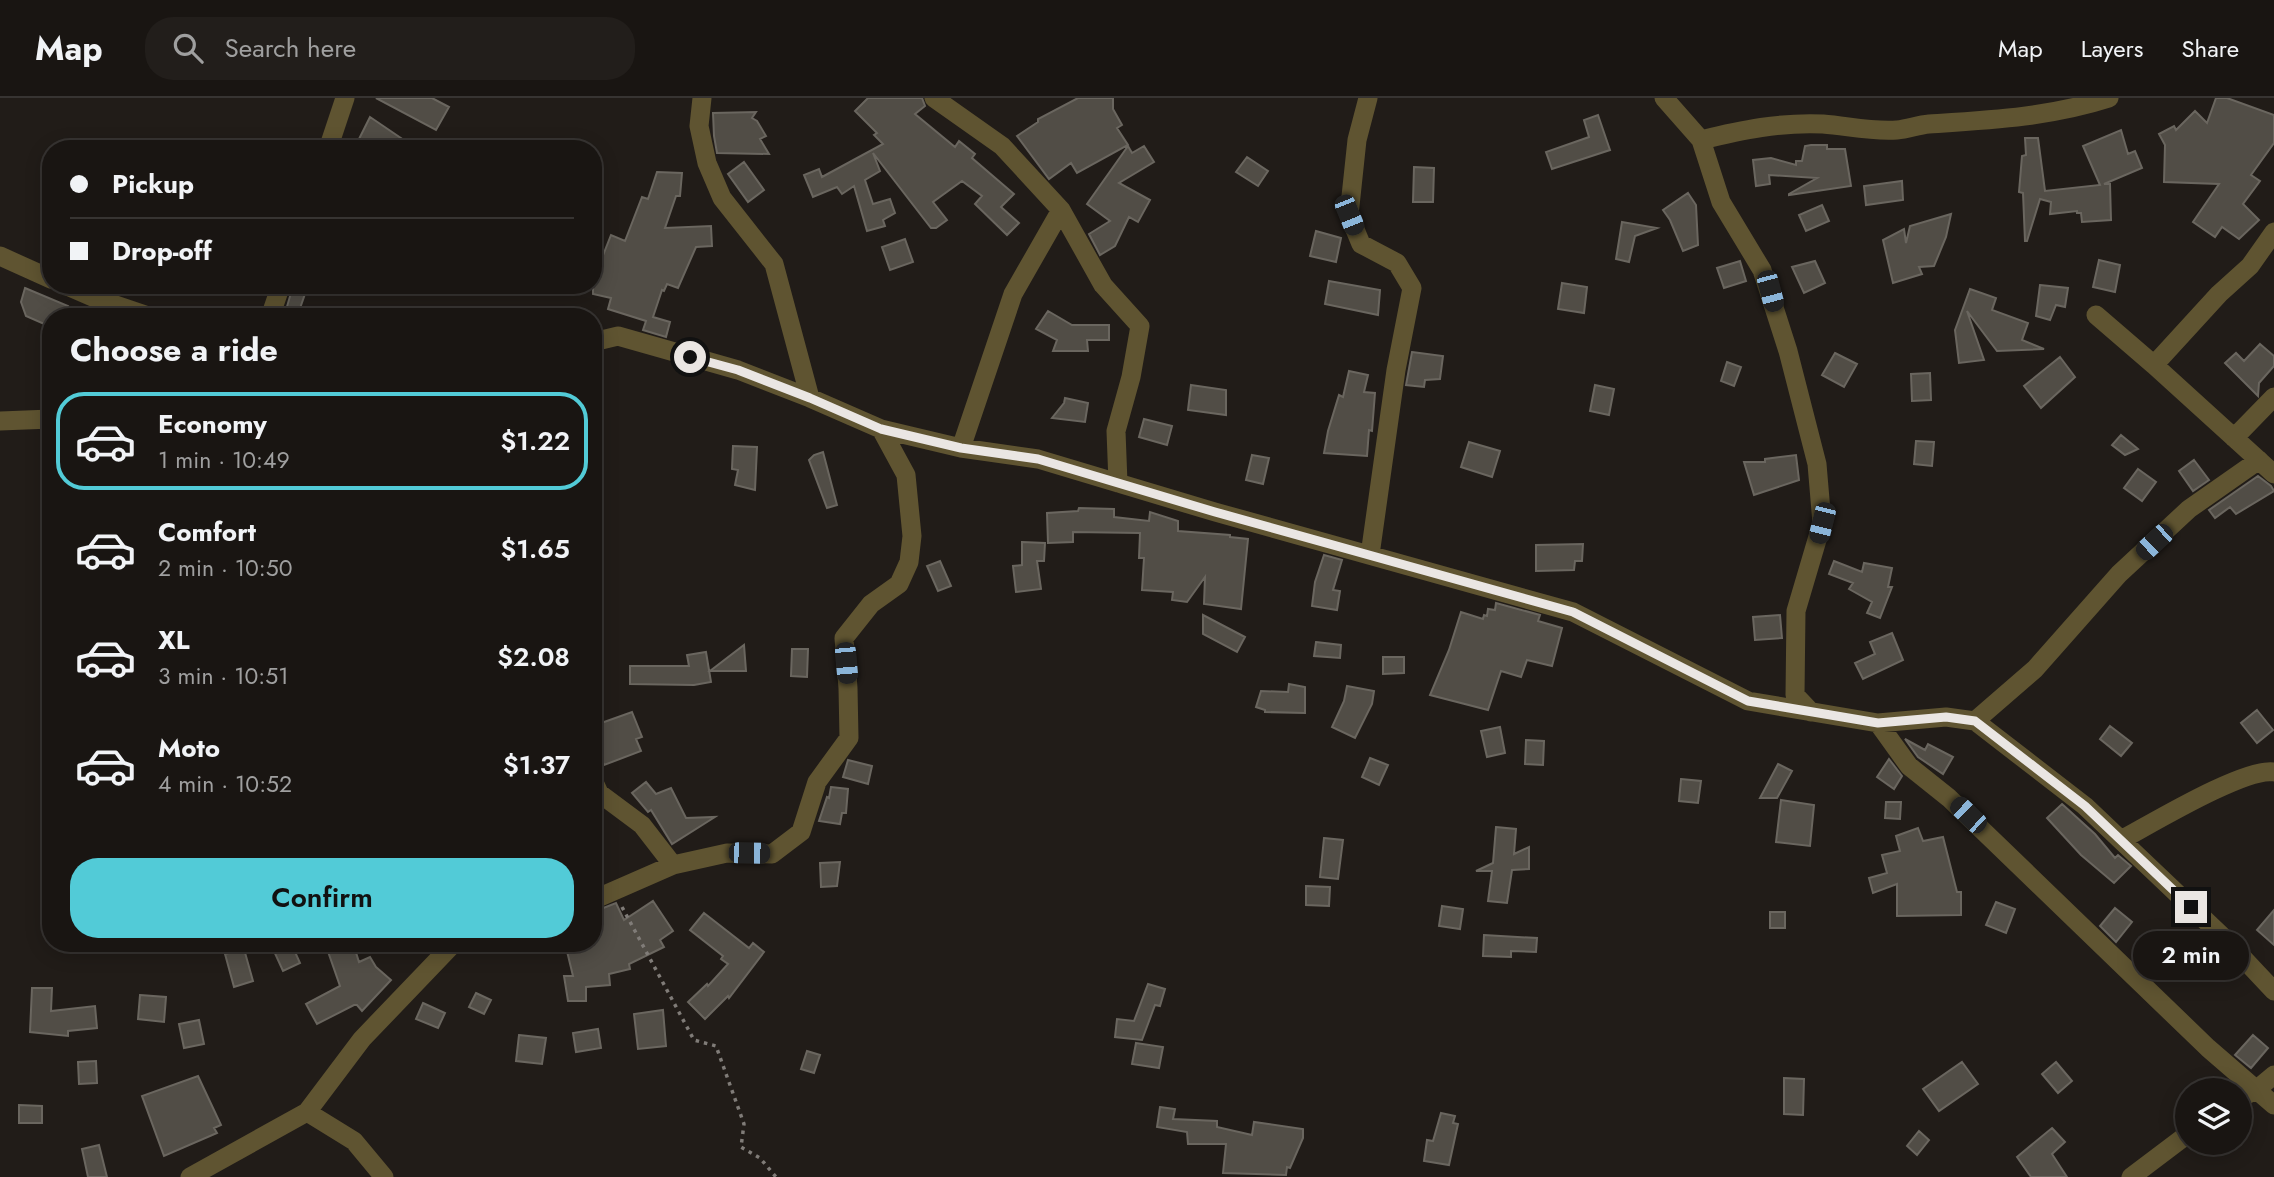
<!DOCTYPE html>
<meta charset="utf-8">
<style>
body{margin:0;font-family:Jost,sans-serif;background:#221e1b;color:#f1f3f6;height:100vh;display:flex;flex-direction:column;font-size:26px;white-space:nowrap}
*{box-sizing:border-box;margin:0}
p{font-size:23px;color:#9f9f9f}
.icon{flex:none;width:38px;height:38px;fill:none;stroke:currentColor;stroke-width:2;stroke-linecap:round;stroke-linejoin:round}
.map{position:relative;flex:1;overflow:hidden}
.sheet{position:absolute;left:42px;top:210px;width:560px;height:644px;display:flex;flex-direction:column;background:#191512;border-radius:28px;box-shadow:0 4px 18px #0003,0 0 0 2px #373432}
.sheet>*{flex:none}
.top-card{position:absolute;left:42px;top:42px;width:560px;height:154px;border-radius:28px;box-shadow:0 4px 18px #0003,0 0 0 2px #373432;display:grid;align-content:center;height:154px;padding:0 28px;background:#191512}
.controls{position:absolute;left:2175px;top:980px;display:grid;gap:14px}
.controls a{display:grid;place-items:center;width:77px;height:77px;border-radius:50%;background:#191512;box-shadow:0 4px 18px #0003,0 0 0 2px #373432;font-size:35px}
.end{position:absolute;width:32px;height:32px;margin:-16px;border:9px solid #eae6e3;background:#111;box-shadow:0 0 0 4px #111}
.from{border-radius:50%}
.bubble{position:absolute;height:49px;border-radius:24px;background:#191512;box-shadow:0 4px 18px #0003,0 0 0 2px #373432;font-size:23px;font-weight:600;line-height:49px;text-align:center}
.car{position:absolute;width:21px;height:42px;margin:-21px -10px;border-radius:9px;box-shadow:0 0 5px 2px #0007;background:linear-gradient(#222 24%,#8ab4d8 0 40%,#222 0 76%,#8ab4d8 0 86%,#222 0)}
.top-card b{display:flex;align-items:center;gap:24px;height:66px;font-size:26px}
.top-card b+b{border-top:2px solid #373432}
.top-card i{width:18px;height:18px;background:#f1f3f6}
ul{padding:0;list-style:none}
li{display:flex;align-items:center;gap:21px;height:98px;margin:0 14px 10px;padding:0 14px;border:4px solid transparent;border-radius:28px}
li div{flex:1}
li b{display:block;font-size:26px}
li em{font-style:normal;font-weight:600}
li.current{border-color:#52cbd7}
li>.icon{width:63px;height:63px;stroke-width:1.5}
h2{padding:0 28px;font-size:32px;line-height:84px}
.button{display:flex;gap:14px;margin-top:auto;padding:14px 28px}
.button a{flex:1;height:80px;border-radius:28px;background:#52cbd7;color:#111;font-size:28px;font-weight:600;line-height:80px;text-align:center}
header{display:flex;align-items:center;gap:42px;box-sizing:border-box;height:98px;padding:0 35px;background:#191512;border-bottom:2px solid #373432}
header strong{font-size:33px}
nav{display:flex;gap:38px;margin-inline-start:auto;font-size:24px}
.search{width:490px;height:63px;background:#221e1b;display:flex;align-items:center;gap:18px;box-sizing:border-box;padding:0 24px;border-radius:28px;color:#9f9f9f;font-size:26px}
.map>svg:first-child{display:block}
.building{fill:#514d46;stroke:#6a665f;stroke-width:2}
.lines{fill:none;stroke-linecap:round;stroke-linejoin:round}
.path{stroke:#807c78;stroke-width:3.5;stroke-dasharray:3.5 5;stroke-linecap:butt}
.minor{stroke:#5f5431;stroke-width:19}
.route{stroke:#eae6e3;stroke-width:9}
</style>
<header>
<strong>Map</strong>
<div class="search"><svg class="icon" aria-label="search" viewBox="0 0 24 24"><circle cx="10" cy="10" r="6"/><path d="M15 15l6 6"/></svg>Search here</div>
<nav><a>Map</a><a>Layers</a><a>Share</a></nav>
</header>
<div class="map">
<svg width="2274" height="1079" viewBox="0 0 2274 1079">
<rect width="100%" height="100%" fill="#211c18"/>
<path class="building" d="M376,0H432L449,9L436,32Z
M868,0H922L925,8L915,16L955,49L959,43L975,56L972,60L1014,96L1001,109L1019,125L1007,137L975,106L982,98L962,83L933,104L947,122L936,130H931L873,55L880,73L865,82L873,106L890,101L895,115L883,122L885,128L867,133L854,88L842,96L837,89L813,99L804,77L819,71L822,79L883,46L874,37L877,35L855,13Z
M1078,0H1113V11L1122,27L1117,30L1128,47L1077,75L1071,65L1049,81L1017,38L1038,24V21Z
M2216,0H2227L2274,17V45L2251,77L2260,83L2243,106L2259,122L2239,141L2222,129L2215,139L2193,124L2219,86L2164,84L2165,47L2159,36L2174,28L2176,32L2195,13L2207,25Z
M756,14L752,20L757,23L766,38L760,41L769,56L717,55L714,38L713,15Z
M1598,17L1610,52L1552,71L1546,54L1589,39L1584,22Z
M370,19L417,51H354Z
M2121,32L2128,56L2135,53L2142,70L2104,86H2110L2111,122L2082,124L2081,115H2077V113L2050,116L2051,104L2040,101L2027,143H2025L2023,95L2019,94L2022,58L2026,57L2025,40H2038L2045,93L2100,87L2083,48Z
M1811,47H1827V51H1845L1851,88L1789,97V96L1817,80L1769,77L1770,86L1756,88L1753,62L1771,60L1796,67V63H1802L1805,48Z
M1128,48L1132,55L1144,48L1154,64L1119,85L1150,102L1138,124L1129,119L1115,148L1100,157L1089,136L1110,123L1087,106Z
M1247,59L1268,73L1258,88L1236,74Z
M744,64L764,92L748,104L728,76Z
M1414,69L1434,70L1433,104H1413Z
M657,74L682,75L680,98H676L665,130L711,128L712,148L696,149L678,190L667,186L664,193L662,192L653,219L670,224L666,239L643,232L646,223L608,211L611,200L593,196V164L600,165L611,137L625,143L642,99L648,101Z
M1902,83L1903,102L1866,107L1864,88Z
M1688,95L1696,107L1698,147L1683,153L1670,122L1663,112Z
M1822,107L1829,123L1806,133L1799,117Z
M1951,116L1946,139L1934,168L1919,169L1922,176L1893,185L1883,142L1904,131L1906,145L1910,128Z
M1622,124L1657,130L1635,138L1629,164L1616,161Z
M1316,133L1341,140L1336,164L1310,158Z
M905,141L913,164L890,172L882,149Z
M2099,162L2120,167L2115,194L2093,189Z
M1740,163L1746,183L1724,190L1717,170Z
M1815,163L1825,185L1804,195L1792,169Z
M1329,183L1380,192L1378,217L1325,206Z
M1562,185L1587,189L1584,215L1558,211Z
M2040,187L2068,190L2065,209L2056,207L2050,222L2036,218Z
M293,188L306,193L298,216L286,212Z
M25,190L68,208L64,219H51V229L26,218L21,204Z
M1970,191L1996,200L1992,212L2028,225L2022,242L2044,251L1997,253L1967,213L1984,262L1959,265L1955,232Z
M1048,213L1072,227H1109V242H1087L1088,253H1053L1057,242L1036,231Z
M2260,246L2274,258V268L2259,285L2258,298L2225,265L2236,255L2244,263Z
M1412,254L1443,258L1440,281L1425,282L1424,289L1406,287Z
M1835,255L1857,266L1844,289L1822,277Z
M2060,259L2075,279L2041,310L2024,288Z
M1727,264L1741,269L1734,288L1721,283Z
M1349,273L1368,277L1364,294L1375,295L1372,333L1369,332L1367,358L1324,355L1328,333L1339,297L1343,299Z
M1930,275L1931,302L1912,303L1911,276Z
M1191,287L1226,292V317L1188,312Z
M1595,287L1614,291L1609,317L1590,313Z
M1065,300L1088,305L1085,324L1052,320L1064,305Z
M1144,321L1172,328L1167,347L1139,339Z
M2121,337L2138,351L2125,357L2112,347Z
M1916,343L1934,344L1932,368L1914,366Z
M1469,344L1500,353L1492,379L1461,369Z
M733,348L757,349L755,392L735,387L738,372L732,371Z
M823,354L837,407L827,410L809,362L814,357Z
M1252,357L1269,360L1263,386L1246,382Z
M1796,357L1799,382L1754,397L1744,364H1765V361Z
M2194,362L2209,382L2193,393L2179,373Z
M2138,371L2156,384L2142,403L2124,390Z
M2258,378L2271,388L2274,393L2236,416L2230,409L2215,420L2209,412Z
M1079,410L1114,411V419L1149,423L1150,414L1178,423V433L1230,437V439L1248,441L1241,511L1204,506L1205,479L1187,504L1172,502L1173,494L1142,492L1144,460H1139L1140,435L1073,434V444L1048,445L1047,415L1078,413Z
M1022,444L1045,445L1044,463H1037L1041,491L1016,494L1013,468L1022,467Z
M1583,446L1582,463H1575L1574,472L1536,473V447Z
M1324,457L1342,462L1333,492L1340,493L1337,512L1312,508L1315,484Z
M940,463L951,488L938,493L927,468Z
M1834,463L1862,474L1864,465L1892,470L1888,489H1892L1880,520L1867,515L1872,504L1849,491L1853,485L1829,476Z
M1496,505L1540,517L1538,523L1562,530L1552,568L1527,562L1521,579L1501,573L1488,612L1430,597L1449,552L1461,514L1483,521L1484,517L1487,518L1488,511L1495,512Z
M1203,517L1245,539L1237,554L1203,536Z
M1780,517L1782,540L1755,542L1753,519Z
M1892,535L1903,562L1863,581L1855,565L1875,556L1870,544Z
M1316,544L1341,547L1340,560L1314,558Z
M744,547L746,573H710Z
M792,551H808L807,579L791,578Z
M706,554L711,584L694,587L630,586V568H689L687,557Z
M1383,559H1404V575L1383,576Z
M1289,586L1305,589V615L1265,614V612L1256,609L1261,593L1288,594Z
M1347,588L1374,593L1372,606L1355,640L1332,629L1344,603Z
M2257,612L2273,632L2257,645L2241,625Z
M632,614L642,639L636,641L641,653L604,667L595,644L597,643L593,628Z
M2110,628L2132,645L2121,658L2100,641Z
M1500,629L1505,655L1487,659L1481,633Z
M1905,641L1925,652L1928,646L1953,659L1943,676L1918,659Z
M1526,642L1544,643L1543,667L1525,666Z
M1370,660L1388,667L1379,687L1362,679Z
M1889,661L1902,678L1894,691L1877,679Z
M848,662L872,668L868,686L843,679Z
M1778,666L1792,673L1777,700H1760Z
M1681,681L1701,683L1698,705L1679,703Z
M646,684L656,696L671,690L686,720L715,719L672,746L651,712L648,714L632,695Z
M831,689L848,691L846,715H842L840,726L819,723L827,699L829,700Z
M1781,702L1814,707L1810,748L1776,744Z
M1886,704H1901L1900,721L1885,720Z
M2062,706L2095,736L2115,760L2118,757L2131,768L2114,785L2081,757L2047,720Z
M1496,729L1516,731L1514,756L1529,749V771L1512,772L1507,805L1488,803L1492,773H1476L1493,765Z
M1918,730L1923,743L1943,739L1957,794H1961V817L1897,818V786L1873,795L1869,780L1887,775L1882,757L1900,753L1896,738Z
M1324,740L1343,742L1338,781L1320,779Z
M840,764L837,788L821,789L820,765Z
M1306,788L1330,789L1329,808L1306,807Z
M653,803L673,833L660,842L664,849L629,866L630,871L609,876L610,887L586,889V903H568L564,878H573L565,845H593V814L616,805L624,822Z
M1996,804L2015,811L2006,835L1986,827Z
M1442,808L1463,811L1460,831L1439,828Z
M2115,810L2132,824L2116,844L2100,828Z
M2274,812V847L2257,832Z
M1770,814H1785V830H1770Z
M704,815L749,850L753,845L764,854L729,900L728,898L705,921L688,904L707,886L708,888L728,866L721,861L723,858L690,832Z
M1484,837L1537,840L1536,854L1511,853V859L1483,858Z
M287,845H291L300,865L283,873L273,851Z
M325,845H353L359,864L370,859L376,869L391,882L362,913L357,907H354L317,926L306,906L340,888Z
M244,851L253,883L234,889L225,856Z
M1148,886L1165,891L1160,908L1155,907L1142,942L1115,939L1117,921L1134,923Z
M32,890H52L51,913L95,908L97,930L68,933V938L30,934Z
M476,895L491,902L484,916L469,909Z
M140,897L166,899L164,924L138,921Z
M423,905L445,915L438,930L416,921Z
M663,912L666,948L638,951L634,916Z
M199,922L204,946L184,950L179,926Z
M598,931L601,950L576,954L573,935Z
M519,937L546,940L542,966L516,963Z
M2253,937L2268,950L2251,970L2235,957Z
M1136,945L1163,949L1159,970L1132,966Z
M807,953L820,957L814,975L801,971Z
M96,963L97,985L79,986L78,964Z
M1962,964L1978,986L1939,1013L1923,991Z
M2056,964L2072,983L2058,995L2042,976Z
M198,978L221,1027L214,1030L217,1035L164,1058L142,998Z
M1784,980L1804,981L1803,1017L1784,1016Z
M19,1007L42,1008V1025H19Z
M1160,1009L1175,1011L1173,1021L1217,1023V1029L1252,1037L1254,1024L1303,1031V1040L1290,1070L1287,1069L1286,1077L1223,1075L1226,1046H1188L1187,1034L1157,1029Z
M1441,1015L1455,1018L1453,1025L1458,1026L1449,1067L1424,1063L1427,1042L1433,1043Z
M2052,1030L2065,1044L2052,1056L2067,1079H2031L2017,1059Z
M1919,1033L1929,1042L1917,1057L1907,1048Z
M99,1047L107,1079H88L82,1051Z"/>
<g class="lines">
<path class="path" d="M622,809L694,942L716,948L744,1026L741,1049L760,1060L776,1079"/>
<path class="minor" d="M702,0L699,28L707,65L722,100L774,166L810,300
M934,0L1002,48L1061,112L1103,187L1140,228L1131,279L1116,333L1118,385
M1368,0L1357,42L1349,117L1361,146L1397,165L1412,190L1396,272L1370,457
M1664,0L1701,42L1721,104L1762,172L1788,253L1817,366L1822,425L1796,513L1795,597L1811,614
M1701,42C1742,32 1780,24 1823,26C1848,28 1872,34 1897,32C1908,31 1918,27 1929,26C1991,22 2050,19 2109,0
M328,51L345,0
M0,158L51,181
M65,187L95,200L151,219
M2096,217L2154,267L2219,196L2250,168L2274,134
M270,219L281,187
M593,244L618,238L738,272L810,300L881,331L961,350L1038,361L1215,414L1573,514L1748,603L1878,625L1946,619L1975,623L2085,708L2226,842L2274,893
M2154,267L2274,376
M0,323L51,321
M2234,340L2274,299
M961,350L1013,196L1061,112
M1975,623L2035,571L2119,476L2189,411L2259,362
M1878,625L1909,668L1949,700L2208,950L2274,1007
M593,682L599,695L642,727L673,767
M2121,742C2151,726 2245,669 2274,674
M593,802L673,767L727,755L772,756L801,734L817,684L849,640L848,590L844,540L871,506L899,486L909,464L912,438L906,377L881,331
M2240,1000L2256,992L2274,977
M190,1079L307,1014
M384,1079L354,1043L307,1014L362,941L454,845
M2131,1079L2188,1036"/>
</g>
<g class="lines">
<path class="route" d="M690,259L738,272L810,300L881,331L961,350L1038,361L1215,414L1573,514L1748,603L1878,625L1946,619L1975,623L2085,708L2191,809"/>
</g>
</svg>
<div class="controls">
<a><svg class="icon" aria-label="layers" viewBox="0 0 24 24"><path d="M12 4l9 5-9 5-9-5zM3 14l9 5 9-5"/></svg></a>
</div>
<i class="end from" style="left:690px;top:259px"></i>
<i class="end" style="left:2191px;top:809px"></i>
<div class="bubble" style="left:2133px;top:833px;width:116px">2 min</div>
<i class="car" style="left:1349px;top:117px;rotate:158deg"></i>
<i class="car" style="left:1770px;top:193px;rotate:165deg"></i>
<i class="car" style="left:1822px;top:425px;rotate:194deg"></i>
<i class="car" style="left:2154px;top:444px;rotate:227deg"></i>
<i class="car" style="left:846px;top:565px;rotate:175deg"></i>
<i class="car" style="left:1968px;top:717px;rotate:314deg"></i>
<i class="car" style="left:749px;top:755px;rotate:91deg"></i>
<div class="top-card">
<b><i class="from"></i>Pickup</b>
<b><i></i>Drop-off</b>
</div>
<section class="sheet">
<h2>Choose a ride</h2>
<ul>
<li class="current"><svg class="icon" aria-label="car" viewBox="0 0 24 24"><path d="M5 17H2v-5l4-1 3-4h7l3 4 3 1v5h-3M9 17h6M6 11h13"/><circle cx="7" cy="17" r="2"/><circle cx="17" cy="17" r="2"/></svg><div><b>Economy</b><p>1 min · 10:49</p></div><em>$1.22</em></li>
<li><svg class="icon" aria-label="car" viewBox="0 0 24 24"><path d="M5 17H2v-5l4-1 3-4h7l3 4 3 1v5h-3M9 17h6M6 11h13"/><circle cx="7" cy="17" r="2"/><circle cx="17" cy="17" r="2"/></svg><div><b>Comfort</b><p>2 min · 10:50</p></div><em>$1.65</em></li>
<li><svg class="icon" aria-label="car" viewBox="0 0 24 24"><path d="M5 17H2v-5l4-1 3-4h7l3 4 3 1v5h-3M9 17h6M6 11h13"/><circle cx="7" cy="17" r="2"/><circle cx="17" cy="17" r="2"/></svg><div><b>XL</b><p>3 min · 10:51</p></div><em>$2.08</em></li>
<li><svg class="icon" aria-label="car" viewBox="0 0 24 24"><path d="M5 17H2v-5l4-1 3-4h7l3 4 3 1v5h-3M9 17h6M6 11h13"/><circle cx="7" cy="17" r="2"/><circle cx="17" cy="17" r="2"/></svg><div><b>Moto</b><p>4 min · 10:52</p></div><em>$1.37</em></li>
</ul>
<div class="button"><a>Confirm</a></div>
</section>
</div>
